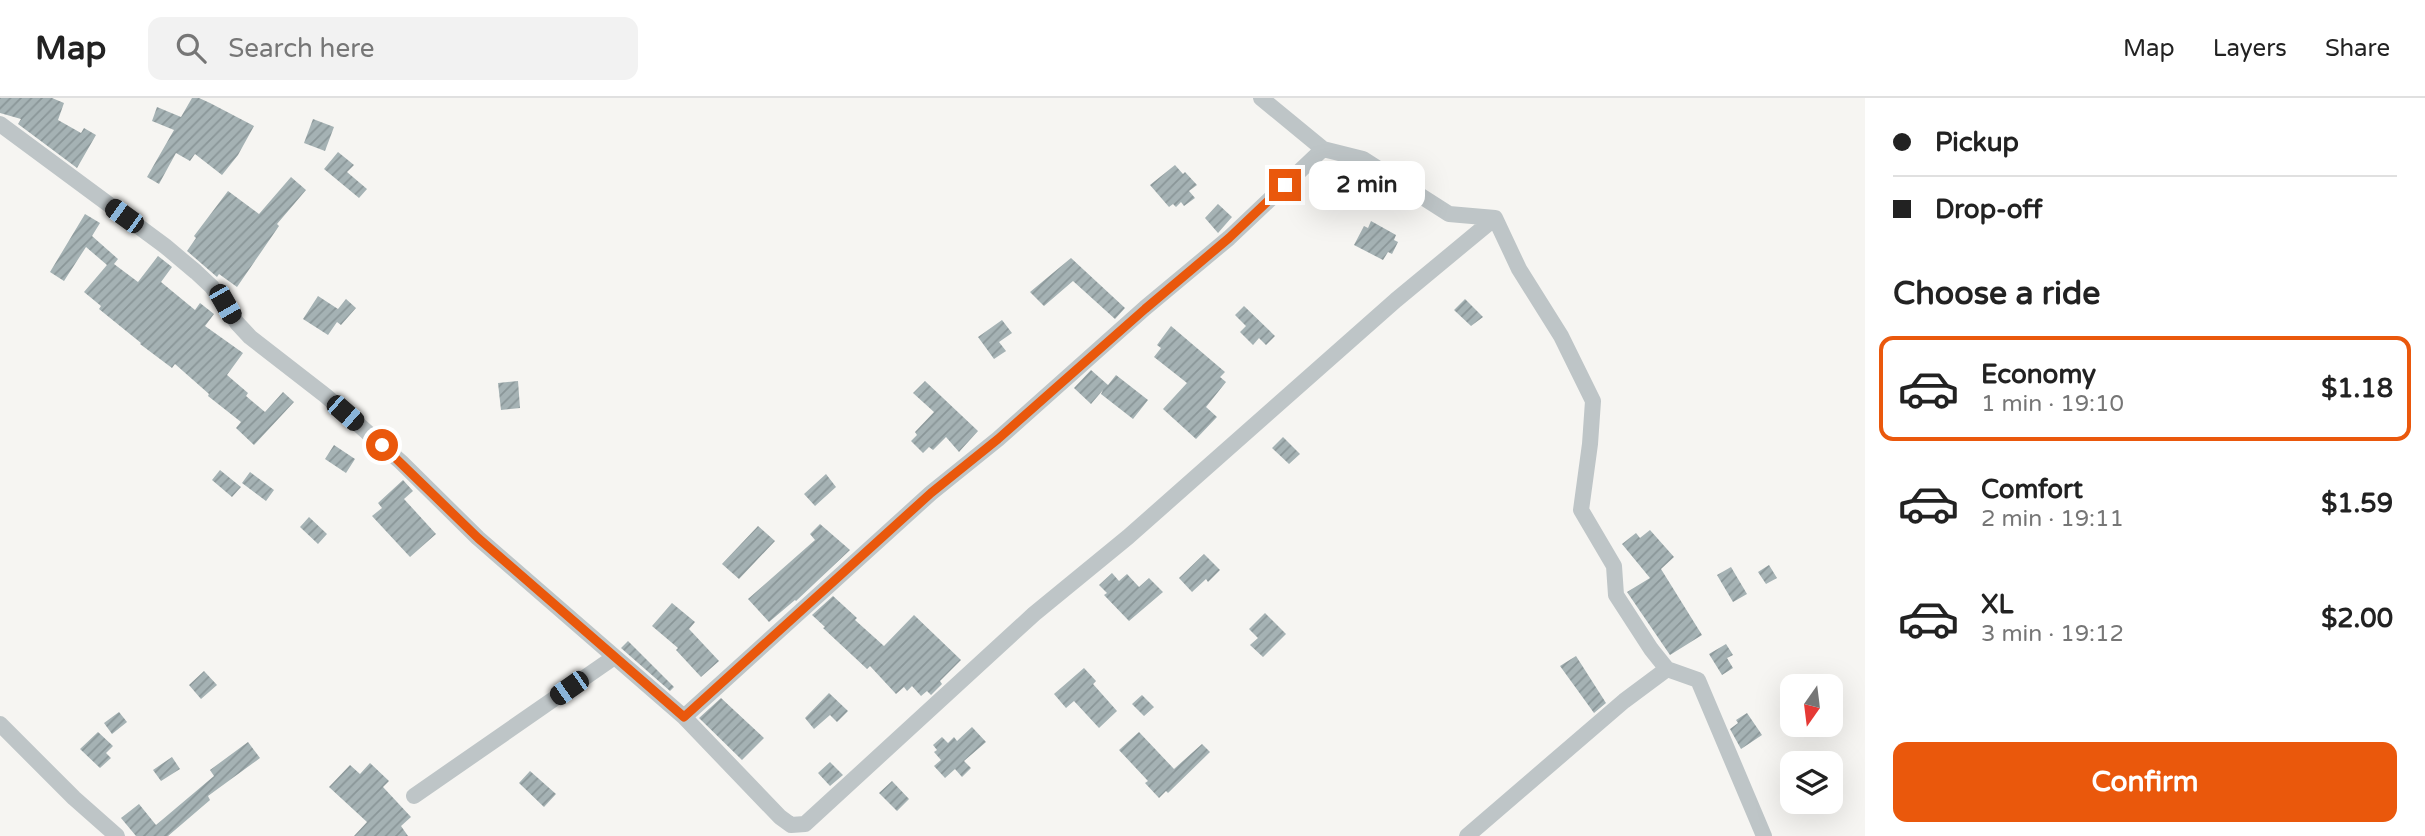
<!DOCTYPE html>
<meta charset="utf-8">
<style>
body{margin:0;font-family:"Varela Round",sans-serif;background:#f2f2f2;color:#222;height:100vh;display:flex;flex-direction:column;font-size:26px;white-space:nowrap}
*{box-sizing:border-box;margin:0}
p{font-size:23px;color:#767676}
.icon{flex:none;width:38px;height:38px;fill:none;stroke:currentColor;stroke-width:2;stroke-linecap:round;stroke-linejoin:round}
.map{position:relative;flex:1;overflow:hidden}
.sheet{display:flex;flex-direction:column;background:#fff;width:560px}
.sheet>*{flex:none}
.guide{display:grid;align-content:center;height:154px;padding:0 28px;background:#fff}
.needle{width:46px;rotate:194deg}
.buttons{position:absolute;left:1780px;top:576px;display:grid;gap:14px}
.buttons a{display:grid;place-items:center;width:63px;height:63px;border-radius:14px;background:#fff;box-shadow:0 7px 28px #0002;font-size:35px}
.end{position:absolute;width:32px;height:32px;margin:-16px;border:9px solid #ea580c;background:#fff;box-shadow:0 0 0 4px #fff}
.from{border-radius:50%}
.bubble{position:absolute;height:49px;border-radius:14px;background:#fff;box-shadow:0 7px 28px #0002;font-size:23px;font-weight:700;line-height:49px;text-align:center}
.car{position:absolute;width:21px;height:42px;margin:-21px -10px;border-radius:9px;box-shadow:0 0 5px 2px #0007;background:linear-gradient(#222 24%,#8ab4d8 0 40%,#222 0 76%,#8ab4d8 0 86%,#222 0)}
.guide b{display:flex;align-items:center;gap:24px;height:66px;font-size:26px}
.guide b+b{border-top:2px solid #e0e0e0}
.guide i{width:18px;height:18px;background:#222}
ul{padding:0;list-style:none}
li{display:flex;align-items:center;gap:21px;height:105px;margin:0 14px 10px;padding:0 14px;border:4px solid transparent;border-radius:14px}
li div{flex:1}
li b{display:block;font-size:26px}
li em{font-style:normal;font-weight:700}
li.on{border-color:#ea580c}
li>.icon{width:63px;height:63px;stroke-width:1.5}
h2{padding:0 28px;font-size:32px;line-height:84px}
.button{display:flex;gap:14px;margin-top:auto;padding:14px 28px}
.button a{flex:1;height:80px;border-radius:14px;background:#ea580c;color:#fff;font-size:28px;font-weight:700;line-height:80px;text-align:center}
header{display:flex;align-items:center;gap:42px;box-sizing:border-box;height:98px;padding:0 35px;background:#fff;border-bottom:2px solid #e0e0e0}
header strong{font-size:33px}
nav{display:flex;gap:38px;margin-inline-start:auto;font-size:24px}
.search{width:490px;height:63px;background:#f2f2f2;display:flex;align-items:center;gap:18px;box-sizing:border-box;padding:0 24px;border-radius:14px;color:#767676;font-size:26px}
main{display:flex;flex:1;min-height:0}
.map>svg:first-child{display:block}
.building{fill:url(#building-hatch)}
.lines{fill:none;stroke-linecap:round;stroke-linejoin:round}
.street{stroke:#bec5c7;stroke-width:16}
.route{stroke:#ea580c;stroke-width:9}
</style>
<header>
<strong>Map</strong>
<div class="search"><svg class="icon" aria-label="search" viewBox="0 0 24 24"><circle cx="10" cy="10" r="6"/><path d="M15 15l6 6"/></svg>Search here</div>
<nav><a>Map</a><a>Layers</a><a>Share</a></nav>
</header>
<main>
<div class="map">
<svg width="1865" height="738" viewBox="0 0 1865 738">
<defs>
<pattern id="building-hatch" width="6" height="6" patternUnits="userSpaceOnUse" patternTransform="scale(1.75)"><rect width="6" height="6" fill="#a5b2b4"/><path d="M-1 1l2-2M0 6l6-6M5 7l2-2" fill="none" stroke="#8a9698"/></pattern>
</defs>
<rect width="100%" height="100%" fill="#f6f5f2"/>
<path class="building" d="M0,0H52L64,5L58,22L81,35L84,30L96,37L77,70L18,26L21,21L0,15Z
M192,0H199L210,5L254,28L238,57L222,77L195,56L190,63L176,55L159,86L147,79L174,32L152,23L157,9L181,19Z
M313,21L334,29L325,53L304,45Z
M338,54L354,67L347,74L367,91L359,100L324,71Z
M1175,67L1183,76L1185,74L1197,87L1189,93L1195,100L1184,108L1181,104L1176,109L1173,106L1169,109L1150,87Z
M291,79L306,92L277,126L279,128L237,189L219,176L217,179L187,153L196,140L194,138L228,93L259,116Z
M1218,106L1232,119L1218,135L1205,120Z
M85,116L100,125L92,138L118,161L114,166L138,184L158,158L172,169L161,184L195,212L200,205L214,216L205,228L243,255L227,277L248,295L246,298L265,314L283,294L294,304L254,347L236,330L241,324L208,298L209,296L175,266L172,270L140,246L141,245L99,211L101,208L84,194L107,167L86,149L64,183L50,174Z
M1371,123L1396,137L1394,142L1398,144L1392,156L1388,154L1383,162L1354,147L1364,128L1368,130Z
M1071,160L1125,210L1115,221L1073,183L1044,208L1030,194Z
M318,198L338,211L346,201L356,210L341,227L337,224L328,237L303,221Z
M1465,201L1483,219L1471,228L1454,212Z
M1244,208L1275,238L1266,247L1259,240L1253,247L1240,234L1246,228L1235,217Z
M1002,222L1012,235L999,244L1006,253L994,261L978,239Z
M1171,228L1225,274L1220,279L1226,284L1206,309L1217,319L1196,341L1163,311L1187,285L1154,259L1161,250L1157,247Z
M1091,272L1108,287L1116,277L1148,302L1133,321L1101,296L1103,292L1091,306L1074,290Z
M518,283L520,310L501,312L498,285Z
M925,283L978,333L959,354L946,339L933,352L929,349L923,355L911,343L917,337L915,334L934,314L913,295Z
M1283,339L1300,356L1289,366L1272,350Z
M334,347L355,361L346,375L325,361Z
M220,372L241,389L232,399L212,382Z
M250,374L274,392L266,403L242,385Z
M826,376L836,389L815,408L804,396Z
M403,382L413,393L404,401L436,436L410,459L372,418L382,410L378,405Z
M309,419L327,436L318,446L300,429Z
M820,426L850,452L796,503L795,502L769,524L748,501L815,442L810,436Z
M758,428L775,443L739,481L722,466Z
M1650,432L1674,459L1661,471L1702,537L1670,557L1627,494L1650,480L1622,446L1636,435L1640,440Z
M1204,456L1220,472L1208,484L1206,481L1192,494L1179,480Z
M1769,467L1777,480L1766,486L1758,474Z
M1731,469L1747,496L1733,504L1717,477Z
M1112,475L1119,483L1127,476L1139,489L1149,480L1163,494L1129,523L1104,497L1107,495L1099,487Z
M833,498L857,520L855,522L884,548L914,517L961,562L940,583L942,586L931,597L927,593L921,598L912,588L907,593L904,589L896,596L870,568L867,571L823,530L825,529L812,517Z
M672,505L695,524L689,531L719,563L701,579L676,552L678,550L652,528Z
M1265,515L1286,536L1263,559L1250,547L1258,540L1249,531Z
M628,543L674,589L670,593L621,550Z
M1726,546L1733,557L1727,560L1733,570L1722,577L1709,556Z
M1576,558L1606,605L1594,615L1560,568Z
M1084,570L1096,583L1093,586L1117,613L1099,630L1074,603L1066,610L1054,596Z
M204,573L217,587L201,601L189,587Z
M829,595L848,613L837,624L830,617L814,631L805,620Z
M1142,597L1154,609L1144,618L1132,606Z
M721,600L764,640L742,662L699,620Z
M119,614L127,624L112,636L104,625Z
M1747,615L1762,637L1741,651L1730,631L1738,625L1736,622Z
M972,629L986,644L964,663L971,670L962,679L955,671L945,680L934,668L941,662L934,654L937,652L933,647L942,639L948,645L954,639L957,643Z
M98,634L113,648L106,655L111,660L100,670L80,651Z
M1139,634L1174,671L1202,646L1210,654L1168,695L1166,693L1159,700L1145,685L1148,683L1119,652Z
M248,644L260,660L208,698L210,702L168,738H136L121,720L139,706L156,727L214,678L210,672Z
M172,659L180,671L161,683L153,672Z
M830,664L843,677L830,688L818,675Z
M370,665L389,683L383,689L411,719L401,728L408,738H354L367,724L329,689L350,667L360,676Z
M530,673L556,696L544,709L519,685Z
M892,683L909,701L897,713L879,695Z"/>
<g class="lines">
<path class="street" d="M1261,0L1323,51L1363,61L1449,116L1495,120L1519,171L1561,238L1593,303L1590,346L1581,412L1614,468L1616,497L1651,551L1667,571
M0,26L165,148L196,174L212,189L237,225L250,239L326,298L401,364L478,440L684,619L780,719L791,727L805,726L1034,516L1128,439L1396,202L1495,120
M684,619L931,395L998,341L1145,210L1229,140L1323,51
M0,626L74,700L117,738
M414,698L613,560
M1467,738L1624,603L1667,571L1698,582L1764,738"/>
</g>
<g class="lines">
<path class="route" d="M382,347L478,440L684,619L931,395L998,341L1145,211L1229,140L1285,87"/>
</g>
</svg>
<div class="buttons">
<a><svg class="needle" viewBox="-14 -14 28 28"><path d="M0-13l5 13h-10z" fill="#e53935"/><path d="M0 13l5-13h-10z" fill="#767676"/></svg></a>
<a><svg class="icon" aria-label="layers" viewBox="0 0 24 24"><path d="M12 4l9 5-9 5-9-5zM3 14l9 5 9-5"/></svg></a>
</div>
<i class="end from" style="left:382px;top:347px"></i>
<i class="end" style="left:1285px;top:87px"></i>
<div class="bubble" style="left:1309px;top:63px;width:116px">2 min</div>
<i class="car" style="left:124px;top:118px;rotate:306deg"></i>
<i class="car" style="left:225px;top:206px;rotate:150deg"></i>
<i class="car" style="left:345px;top:315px;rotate:131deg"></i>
<i class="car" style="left:569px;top:590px;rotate:235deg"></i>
</div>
<section class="sheet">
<div class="guide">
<b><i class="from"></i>Pickup</b>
<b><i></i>Drop-off</b>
</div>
<h2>Choose a ride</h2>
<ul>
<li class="on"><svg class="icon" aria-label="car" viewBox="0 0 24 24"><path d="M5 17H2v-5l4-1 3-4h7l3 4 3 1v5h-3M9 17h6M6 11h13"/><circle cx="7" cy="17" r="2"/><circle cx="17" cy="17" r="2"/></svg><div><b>Economy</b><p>1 min · 19:10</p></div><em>$1.18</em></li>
<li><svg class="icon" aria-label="car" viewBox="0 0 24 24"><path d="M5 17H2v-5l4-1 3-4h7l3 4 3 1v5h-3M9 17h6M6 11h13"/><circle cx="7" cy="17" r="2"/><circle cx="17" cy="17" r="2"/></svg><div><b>Comfort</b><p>2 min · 19:11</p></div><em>$1.59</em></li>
<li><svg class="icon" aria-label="car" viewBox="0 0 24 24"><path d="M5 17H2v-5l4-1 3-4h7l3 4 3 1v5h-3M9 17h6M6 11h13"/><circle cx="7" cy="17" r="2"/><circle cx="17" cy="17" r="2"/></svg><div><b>XL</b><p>3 min · 19:12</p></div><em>$2.00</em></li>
</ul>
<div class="button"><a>Confirm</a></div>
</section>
</main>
